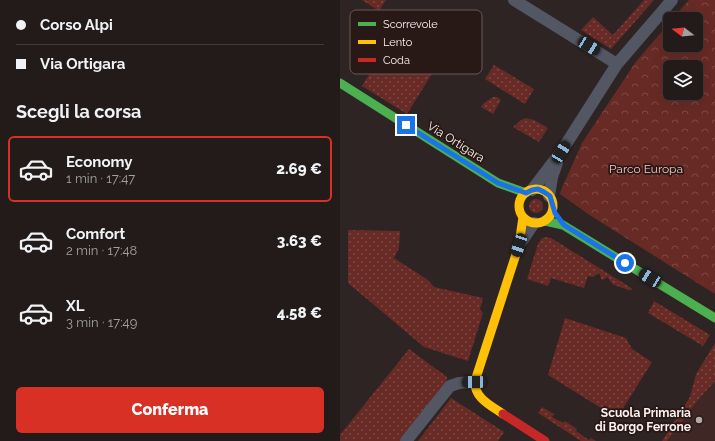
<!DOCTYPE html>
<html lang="it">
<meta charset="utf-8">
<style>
body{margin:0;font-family:Raleway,sans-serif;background:#2a2423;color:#f1f3f6;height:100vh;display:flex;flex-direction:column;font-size:15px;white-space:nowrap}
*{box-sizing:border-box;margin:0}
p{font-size:13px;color:#a2a1a2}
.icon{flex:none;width:22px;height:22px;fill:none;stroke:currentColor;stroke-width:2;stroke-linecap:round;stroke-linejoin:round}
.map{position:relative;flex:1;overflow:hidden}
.details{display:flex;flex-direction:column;background:#221b1a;width:340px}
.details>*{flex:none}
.banner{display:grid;align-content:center;height:88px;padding:0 16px;background:#221b1a}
.needle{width:26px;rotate:286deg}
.controls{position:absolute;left:323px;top:12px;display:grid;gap:8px}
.controls a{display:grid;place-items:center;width:40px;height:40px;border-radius:6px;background:#221b1a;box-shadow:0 4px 16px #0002,0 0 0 1px #3f3939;font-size:20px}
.end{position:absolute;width:18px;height:18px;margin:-9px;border:5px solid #1a73e8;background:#fff;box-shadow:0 0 0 2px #fff}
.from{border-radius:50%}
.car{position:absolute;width:12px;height:24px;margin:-12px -6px;border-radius:5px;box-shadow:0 0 3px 1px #0007;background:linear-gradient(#222 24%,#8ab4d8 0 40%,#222 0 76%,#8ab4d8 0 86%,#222 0)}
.banner b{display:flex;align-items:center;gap:14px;height:38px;font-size:15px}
.banner b+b{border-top:1px solid #3f3939}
.banner i{width:10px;height:10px;background:#f1f3f6}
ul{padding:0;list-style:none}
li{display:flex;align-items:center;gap:12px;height:66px;margin:0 8px 6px;padding:0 8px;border:2px solid transparent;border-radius:6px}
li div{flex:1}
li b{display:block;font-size:15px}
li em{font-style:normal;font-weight:800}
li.on{border-color:#d93025}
li>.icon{width:36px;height:36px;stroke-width:1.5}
h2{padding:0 16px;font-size:18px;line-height:48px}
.cta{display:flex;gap:8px;margin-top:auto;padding:8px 16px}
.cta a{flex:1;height:46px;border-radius:6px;background:#d93025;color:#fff;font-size:16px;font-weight:800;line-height:46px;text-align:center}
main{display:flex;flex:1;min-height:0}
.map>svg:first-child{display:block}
.built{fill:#3e2725}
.grass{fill:url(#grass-dots)}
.park{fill:url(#park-crowns);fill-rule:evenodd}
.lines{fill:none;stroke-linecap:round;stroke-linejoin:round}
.street{stroke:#535764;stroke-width:12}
.fast{stroke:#4caf50;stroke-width:9}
.slow{stroke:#ffc107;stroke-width:9}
.jam{stroke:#c62828;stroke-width:9}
.route{stroke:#1a73e8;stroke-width:5}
.poi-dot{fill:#b5a9a8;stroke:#281816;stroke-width:1.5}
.labels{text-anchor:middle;stroke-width:3.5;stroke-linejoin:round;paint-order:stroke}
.street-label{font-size:12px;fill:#fef1ef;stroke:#281816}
.park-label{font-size:12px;fill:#fac6bf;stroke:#281816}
.poi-label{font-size:12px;font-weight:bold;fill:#fef1ef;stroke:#281816;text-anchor:end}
.key{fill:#281816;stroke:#685957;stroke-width:1}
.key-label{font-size:11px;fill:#fef1ef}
</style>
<main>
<section class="details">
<div class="banner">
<b><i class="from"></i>Corso Alpi</b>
<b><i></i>Via Ortigara</b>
</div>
<h2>Scegli la corsa</h2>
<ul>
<li class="on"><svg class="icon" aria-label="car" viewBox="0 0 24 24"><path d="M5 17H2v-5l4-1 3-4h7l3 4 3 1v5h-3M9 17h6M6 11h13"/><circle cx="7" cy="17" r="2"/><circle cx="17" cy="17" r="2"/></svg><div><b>Economy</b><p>1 min · 17:47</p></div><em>2.69 €</em></li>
<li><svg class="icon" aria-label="car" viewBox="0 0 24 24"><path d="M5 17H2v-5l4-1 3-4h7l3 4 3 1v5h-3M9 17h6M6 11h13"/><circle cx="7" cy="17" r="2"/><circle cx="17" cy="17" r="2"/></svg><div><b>Comfort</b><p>2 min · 17:48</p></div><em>3.63 €</em></li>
<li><svg class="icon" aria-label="car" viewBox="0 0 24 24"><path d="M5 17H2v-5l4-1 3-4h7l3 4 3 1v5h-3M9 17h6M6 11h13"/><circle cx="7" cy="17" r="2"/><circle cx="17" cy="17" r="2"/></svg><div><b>XL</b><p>3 min · 17:49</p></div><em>4.58 €</em></li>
</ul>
<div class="cta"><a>Conferma</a></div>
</section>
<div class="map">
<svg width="375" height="441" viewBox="0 0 375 441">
<defs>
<pattern id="grass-dots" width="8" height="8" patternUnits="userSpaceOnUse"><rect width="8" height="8" fill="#682a25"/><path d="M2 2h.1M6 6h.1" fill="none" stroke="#7f4945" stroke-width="1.8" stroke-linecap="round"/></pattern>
<pattern id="park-crowns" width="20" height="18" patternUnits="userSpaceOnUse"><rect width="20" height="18" fill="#682a25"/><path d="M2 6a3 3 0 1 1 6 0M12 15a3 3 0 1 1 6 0" fill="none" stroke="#7f4945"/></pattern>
</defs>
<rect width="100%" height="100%" fill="#2e2423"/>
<path class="built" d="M375,381V441H327L358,400Z"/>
<path class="grass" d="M22,0H46L39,11Z
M304,0H314L271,49L241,30L253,17L273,35Z
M92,31L111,43L67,114L22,86L50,41L76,56Z
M154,65L194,89L185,104L145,79Z
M153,97H157L161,100L153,114L141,107L144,103Z
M186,118L194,120L208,128L199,142L173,127L181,120Z
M189 206a7 7 0 1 1 14 0a7 7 0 1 1-14 0Z
M8,230L60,231L59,248L54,258L88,280L94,287L143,298L140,309L143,313L128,361L84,347L8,283Z
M205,237L211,238L293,289L288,290L272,284L268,277L262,280L259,273L253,277L248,276L244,288L211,278L208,286L187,279L198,244L201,239Z
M314,301L370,335L363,346L308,313Z
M225,318L286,338L292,349L312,362L277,418L208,375Z
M375,343V381L358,400L327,441H322L350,397L356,374Z
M69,349L107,377L106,383L60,441H0V435Z
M111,398L164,432L158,441H78Z
M202,407L214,414L212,417L223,423L225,421L237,429L236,431L249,440L251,438L256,441H241L198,413Z"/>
<path class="park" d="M349,0H375V294L251,216L220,194L221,190L242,143L295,63L330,22V45H356V19H332ZM330,67H356V93H330Z"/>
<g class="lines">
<path class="street" d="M174,0L277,64
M192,190L221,152L277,64L332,0
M209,196L212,177L217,163
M182,241L194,223
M66,441L110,386L119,383L134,382"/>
<path class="fast" d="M0,83L158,183L186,193
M205,221L223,225L375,318"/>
<path class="slow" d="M179 206a17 17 0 1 1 34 0a17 17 0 1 1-34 0Z
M163,414C150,405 134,398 135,381L179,245L183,217"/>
<path class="jam" d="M163,414L205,441"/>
</g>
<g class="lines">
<path class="route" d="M66,125L158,183L186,193L192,190L198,189L204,192L210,196L215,213L224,225L285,263"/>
</g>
<circle class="poi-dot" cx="359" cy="420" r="4"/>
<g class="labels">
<g class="street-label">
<text transform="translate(116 142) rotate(32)" y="4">Via Ortigara</text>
</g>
<g class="park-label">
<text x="306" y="173">Parco Europa</text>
</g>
<g class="poi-label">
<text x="351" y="417">Scuola Primaria<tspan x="351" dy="14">di Borgo Ferrone</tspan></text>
</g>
</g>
<rect x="10" y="10" width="132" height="64" rx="6" class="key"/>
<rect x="18" y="22" width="18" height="4" fill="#4caf50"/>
<rect x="18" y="40" width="18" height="4" fill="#ffc107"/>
<rect x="18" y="58" width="18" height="4" fill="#c62828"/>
<g class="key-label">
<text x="43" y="28">Scorrevole</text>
<text x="43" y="46">Lento</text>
<text x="43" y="64">Coda</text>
</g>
</svg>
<div class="controls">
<a><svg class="needle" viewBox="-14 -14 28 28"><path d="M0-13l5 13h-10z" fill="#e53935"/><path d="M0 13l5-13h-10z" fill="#a2a1a2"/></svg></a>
<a><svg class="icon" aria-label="layers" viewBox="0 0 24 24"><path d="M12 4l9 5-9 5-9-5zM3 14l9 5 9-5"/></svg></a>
</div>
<i class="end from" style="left:285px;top:263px"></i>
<i class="end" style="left:66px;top:125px"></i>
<i class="car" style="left:249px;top:46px;rotate:122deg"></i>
<i class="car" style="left:221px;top:152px;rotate:32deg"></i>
<i class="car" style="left:179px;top:245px;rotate:198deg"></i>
<i class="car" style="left:310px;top:278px;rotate:302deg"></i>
<i class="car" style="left:134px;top:382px;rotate:269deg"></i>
</div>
</main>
